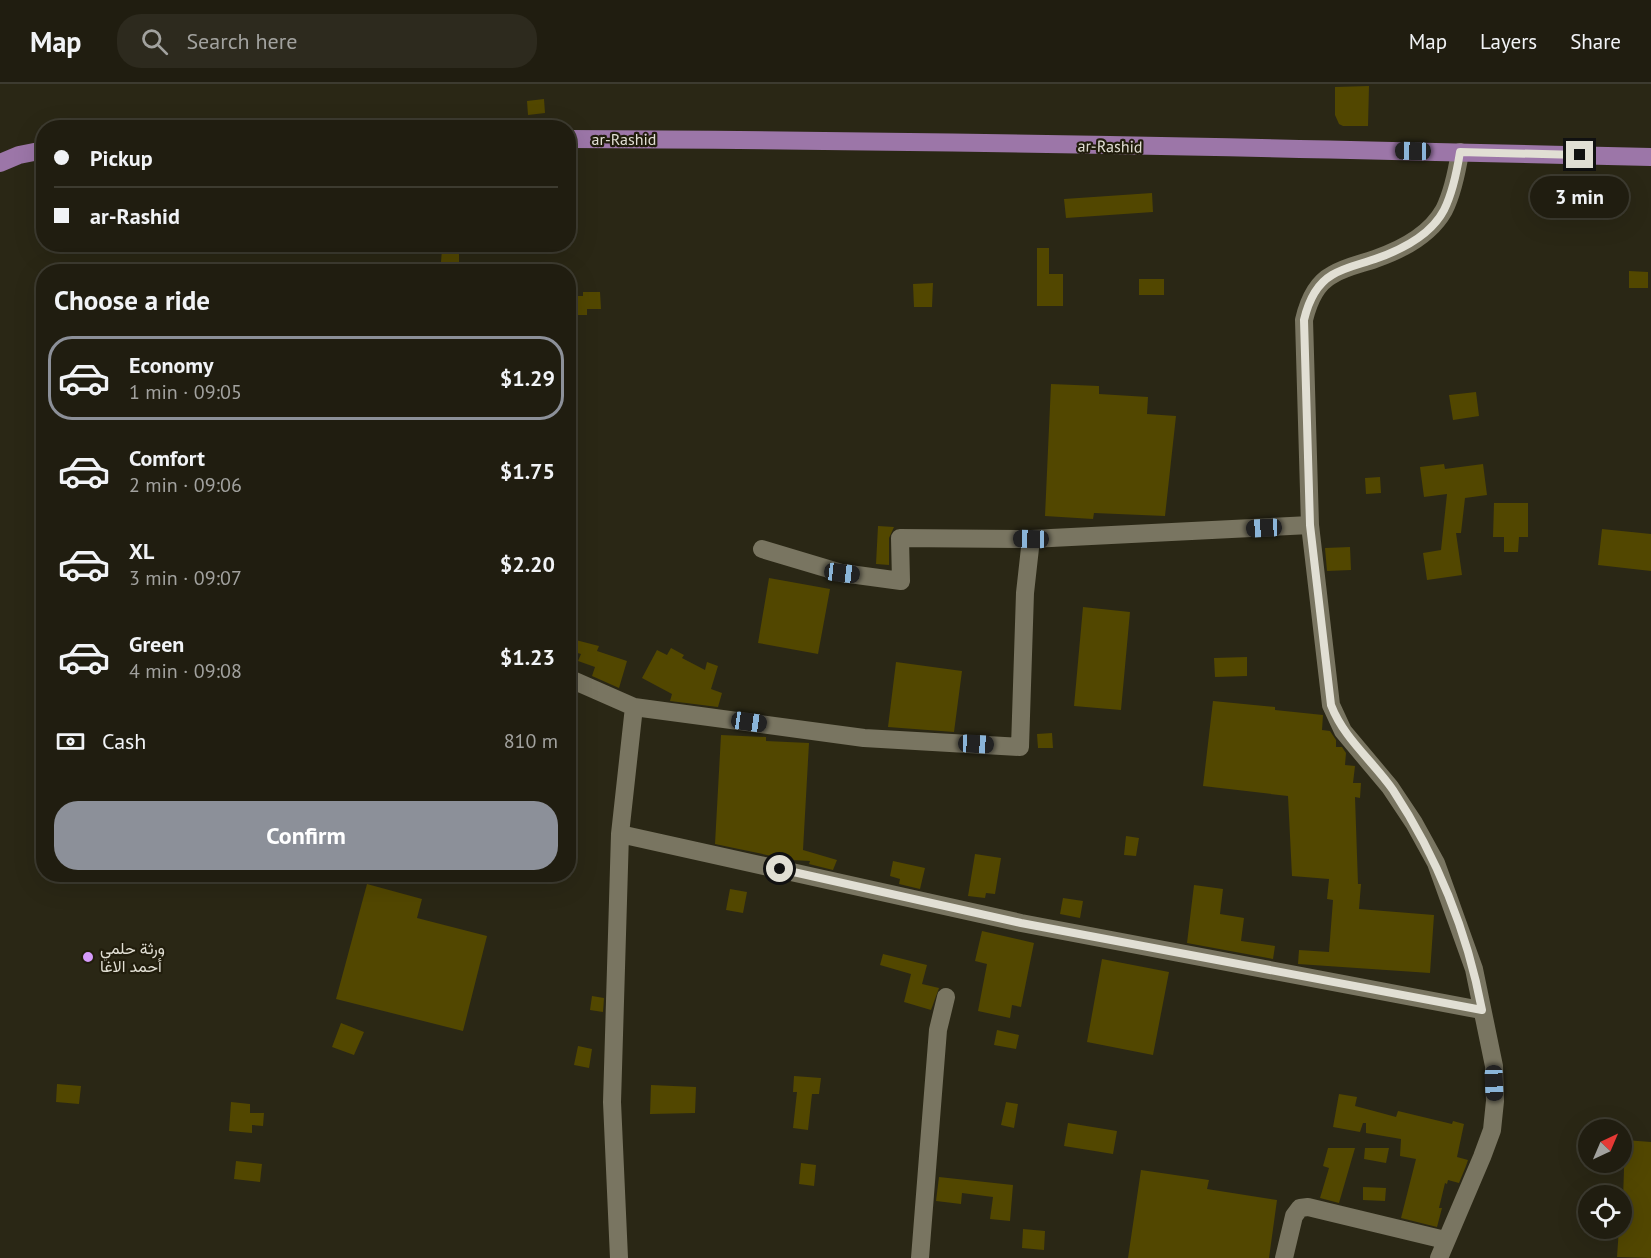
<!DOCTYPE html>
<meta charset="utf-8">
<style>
body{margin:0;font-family:"PT Sans",Vazirmatn,sans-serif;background:#2d2a1e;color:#f1f3f6;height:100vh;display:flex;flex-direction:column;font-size:22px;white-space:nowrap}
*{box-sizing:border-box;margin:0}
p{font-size:20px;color:#a2a29f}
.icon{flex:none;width:33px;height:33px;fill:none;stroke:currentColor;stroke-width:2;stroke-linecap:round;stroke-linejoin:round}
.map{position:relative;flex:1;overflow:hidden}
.side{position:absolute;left:36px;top:180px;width:540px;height:618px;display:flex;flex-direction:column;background:#201d10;border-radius:24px;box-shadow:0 6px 24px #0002,0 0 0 2px #3d3b30}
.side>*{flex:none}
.hud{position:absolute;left:36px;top:36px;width:540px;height:132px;border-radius:24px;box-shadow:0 6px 24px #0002,0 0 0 2px #3d3b30;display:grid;align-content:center;height:132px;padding:0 18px;background:#201d10}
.needle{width:39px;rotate:44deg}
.controls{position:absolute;left:1578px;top:1035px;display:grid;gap:12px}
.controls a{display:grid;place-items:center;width:54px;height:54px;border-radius:50%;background:#201d10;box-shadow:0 6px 24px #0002,0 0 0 2px #3d3b30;font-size:30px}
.end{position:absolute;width:27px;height:27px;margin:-14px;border:8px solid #e1dfd4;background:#111;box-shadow:0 0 0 3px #111}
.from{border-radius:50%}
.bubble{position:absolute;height:42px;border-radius:21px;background:#201d10;box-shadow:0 6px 24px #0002,0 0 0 2px #3d3b30;font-size:20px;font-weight:700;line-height:42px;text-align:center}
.car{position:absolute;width:18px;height:36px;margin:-18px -9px;border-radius:8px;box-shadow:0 0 4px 2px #0007;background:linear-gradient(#222 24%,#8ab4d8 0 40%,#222 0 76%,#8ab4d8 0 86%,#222 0)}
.hud b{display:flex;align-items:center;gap:21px;height:57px;font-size:22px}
.hud b+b{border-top:2px solid #3d3b30}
.hud i{width:15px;height:15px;background:#f1f3f6}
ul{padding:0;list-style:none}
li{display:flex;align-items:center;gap:18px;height:84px;margin:0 12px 9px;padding:0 6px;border:3px solid transparent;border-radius:24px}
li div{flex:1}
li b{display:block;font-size:22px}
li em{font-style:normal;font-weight:700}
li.active{border-color:#8c9099}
li>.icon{width:54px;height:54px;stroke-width:1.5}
h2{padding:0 18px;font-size:27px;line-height:72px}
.pay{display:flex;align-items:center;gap:15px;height:66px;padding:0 18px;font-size:22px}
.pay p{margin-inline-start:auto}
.cta{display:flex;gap:12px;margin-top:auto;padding:12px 18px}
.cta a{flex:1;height:69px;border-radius:24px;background:#8c9099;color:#fff;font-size:24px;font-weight:700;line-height:69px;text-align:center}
header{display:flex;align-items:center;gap:36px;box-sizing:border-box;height:84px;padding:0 30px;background:#201d10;border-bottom:2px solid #3d3b30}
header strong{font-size:28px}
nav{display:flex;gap:33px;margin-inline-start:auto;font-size:21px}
.search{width:420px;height:54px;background:#2d2a1e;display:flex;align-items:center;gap:15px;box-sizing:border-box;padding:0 21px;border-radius:24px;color:#a2a29f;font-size:22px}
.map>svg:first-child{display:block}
.building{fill:#524700}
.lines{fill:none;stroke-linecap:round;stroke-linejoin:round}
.minor{stroke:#797561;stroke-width:18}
.major{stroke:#9c76a8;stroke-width:18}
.route{stroke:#e1dfd4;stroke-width:8}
.poi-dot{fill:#d69bfa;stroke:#211d0c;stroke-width:2}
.labels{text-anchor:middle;stroke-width:4.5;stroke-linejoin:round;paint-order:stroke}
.street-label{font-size:16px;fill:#e1dfd4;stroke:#211d0c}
.poi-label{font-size:16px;fill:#e1dfd4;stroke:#211d0c;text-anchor:start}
</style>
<header>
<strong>Map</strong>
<div class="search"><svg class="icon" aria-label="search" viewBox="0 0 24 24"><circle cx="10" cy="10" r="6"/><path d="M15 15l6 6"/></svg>Search here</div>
<nav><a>Map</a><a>Layers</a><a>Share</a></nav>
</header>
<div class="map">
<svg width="1651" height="1174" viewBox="0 0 1651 1174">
<rect width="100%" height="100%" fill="#2a2715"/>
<path class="building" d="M1369,2L1368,42H1343L1339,40L1335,31V3Z
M544,15L545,29L528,31L527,17Z
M1152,109L1153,128L1066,134L1064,115Z
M1037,164H1049V190H1063V222H1037Z
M442,165L459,166V179L441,178Z
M1629,187L1648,188V204H1629Z
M1139,195H1164V211H1139Z
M933,199L932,223H914L913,200Z
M583,208H600L601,225H587V231H569V212H583Z
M1051,300L1099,302V310L1148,313L1147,330L1176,332L1165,432L1094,429L1093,435L1045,432Z
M1476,308L1479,332L1453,336L1449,311Z
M1444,380L1445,385L1483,380L1487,411L1465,414L1461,449H1456L1462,491L1427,496L1423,469L1441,466L1447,410L1424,413L1420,383Z
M1380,393L1381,409L1366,410L1365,394Z
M1494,419H1528V453H1519L1518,468H1504V453H1493Z
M878,442L894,443L889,454V481L876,480Z
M1602,445L1651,450V487L1598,481Z
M1350,463L1351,486L1327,487L1325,464Z
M769,494L830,505L818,570L758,559Z
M1083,523L1130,528L1121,626L1074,622Z
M568,554L599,562L597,567L627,577L619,604L592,592L595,583L578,577L581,570L568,566Z
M671,564L684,571L682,574L705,586L707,578L718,582L711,605L722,609L718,623L670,617L672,610L642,594L657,566L667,571Z
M1247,573V592L1215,593L1214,574Z
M896,578L962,587L954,648L888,643Z
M1213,617L1275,623V626L1323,631L1322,646L1330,647L1336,656V663H1342L1346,669L1345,681L1355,682L1353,699H1361L1360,714L1355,713L1358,800H1361L1359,825L1434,831L1430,889L1298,880L1299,866L1329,868L1333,816L1327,815L1329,795L1292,792L1288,712L1203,702Z
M1052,649L1053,664H1038L1037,650Z
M721,651L766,653V657L809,659L803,766L837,776L833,786L809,780L810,777L791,776L715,760Z
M1126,752L1139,754L1136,772L1124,771Z
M975,770L1001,774L995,810L986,809L985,814L968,812Z
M893,777L925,784L920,805L899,800L900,795L890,792Z
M367,800L422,815L417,834L487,852L463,947L336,915Z
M1194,801L1223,805L1220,830L1244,834L1241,857L1275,862L1273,875L1187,859Z
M730,805L747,808L743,829L726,826Z
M1063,814L1083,817L1080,834L1060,830Z
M982,847L1034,859L1021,923L1012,921L1010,934L978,927L987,880L975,877Z
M883,870L927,881L922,900L939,904L931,926L904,918L911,890L880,881Z
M1102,875L1169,888L1153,971L1087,958Z
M592,912L604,914L603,928L590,926Z
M341,939L364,948L354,971L332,963Z
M997,946L1019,951L1016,965L994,961Z
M578,962L592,965L589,984L574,981Z
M794,992L821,994L819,1010H812L808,1046L793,1044L797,1008H793Z
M57,1000L81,1002L79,1020L56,1018Z
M651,1001L696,1003L695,1029L650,1030Z
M1339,1010L1357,1013L1355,1022L1374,1027L1396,1033L1398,1027L1452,1040L1453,1037L1464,1040L1457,1073L1468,1076L1466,1082L1459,1099L1448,1096L1447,1100L1445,1099L1439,1124H1442L1437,1143L1401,1134L1416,1075L1400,1072L1401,1055L1366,1049V1039H1363L1360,1048L1333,1043Z
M231,1018L250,1020V1029H264L263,1042L252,1041V1049L229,1047Z
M1006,1018L1018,1020L1014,1044L1001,1041Z
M1068,1039L1117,1047L1113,1070L1064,1062Z
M1625,1056L1651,1058V1174L1617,1173L1619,1144H1622Z
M1328,1064H1355L1339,1119L1320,1114L1329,1084L1323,1082Z
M1365,1064H1389L1386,1079L1364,1075Z
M236,1077L262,1080L260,1098L234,1095Z
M801,1079L816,1081L814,1102L799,1100Z
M1141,1086L1209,1096L1207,1105L1277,1116L1269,1174H1128Z
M939,1093L1013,1101L1010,1137L990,1135L993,1113L962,1109L961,1120L936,1117Z
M1363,1103L1386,1104L1385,1117L1363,1116Z
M1023,1145L1045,1147L1044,1166L1022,1164Z"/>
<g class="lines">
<path class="minor" d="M762,465L842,489L901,497L900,454L1031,455L1310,441
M568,594L634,623L864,654L1020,663L1025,509L1031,455
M620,750L1021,839L1481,926
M619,1174L612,1018L620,750L634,623
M920,1174L938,946L946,913
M1284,1174L1294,1132L1300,1124L1308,1123L1445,1156
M1439,1174L1482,1073L1492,1046L1495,1017L1494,982L1474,885L1436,779L1414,739L1390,703L1343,647L1331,621L1310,441L1304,236C1308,219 1315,200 1332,191C1345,183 1361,180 1375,175C1401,166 1430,151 1444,126C1453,108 1457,87 1460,68"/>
<path class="major" d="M568,55C929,56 1290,64 1651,73
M0,79L19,71L44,66"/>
</g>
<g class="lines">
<path class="route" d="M780,785L1021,839L1482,926C1467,847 1437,773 1393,706C1373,677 1344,655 1331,621L1310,441L1304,236C1308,219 1315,201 1332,191C1345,183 1361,180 1375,175C1401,166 1431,151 1444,126C1453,108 1457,87 1460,68L1580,71"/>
</g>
<circle class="poi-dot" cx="88" cy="873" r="6"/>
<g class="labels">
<g class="street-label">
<text x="624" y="61">ar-Rashid</text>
<text transform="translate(1110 62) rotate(1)" y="6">ar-Rashid</text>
</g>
<g class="poi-label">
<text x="100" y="870">ورثة حلمي<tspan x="100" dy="18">أحمد الاغا</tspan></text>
</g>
</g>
</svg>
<div class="controls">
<a><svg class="needle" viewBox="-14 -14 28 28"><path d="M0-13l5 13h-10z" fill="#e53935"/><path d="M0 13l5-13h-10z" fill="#a2a29f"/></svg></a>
<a><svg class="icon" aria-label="locate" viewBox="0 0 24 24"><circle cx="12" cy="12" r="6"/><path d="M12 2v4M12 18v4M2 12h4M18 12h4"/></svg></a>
</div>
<i class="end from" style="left:780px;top:785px"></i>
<i class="end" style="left:1580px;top:71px"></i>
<div class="bubble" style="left:1530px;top:92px;width:99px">3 min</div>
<i class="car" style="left:1413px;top:67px;rotate:271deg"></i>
<i class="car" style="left:1264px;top:444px;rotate:267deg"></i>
<i class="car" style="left:1031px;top:455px;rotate:271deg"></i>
<i class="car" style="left:842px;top:489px;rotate:97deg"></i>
<i class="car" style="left:749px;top:638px;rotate:98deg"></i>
<i class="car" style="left:976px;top:660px;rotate:93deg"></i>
<i class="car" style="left:1494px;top:999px;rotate:178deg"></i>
<div class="hud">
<b><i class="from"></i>Pickup</b>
<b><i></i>ar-Rashid</b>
</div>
<section class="side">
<h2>Choose a ride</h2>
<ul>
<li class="active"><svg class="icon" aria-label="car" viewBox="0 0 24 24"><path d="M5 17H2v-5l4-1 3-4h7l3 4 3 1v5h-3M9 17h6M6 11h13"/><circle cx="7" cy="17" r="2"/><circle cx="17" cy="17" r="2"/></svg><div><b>Economy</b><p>1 min · 09:05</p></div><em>$1.29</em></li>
<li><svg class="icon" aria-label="car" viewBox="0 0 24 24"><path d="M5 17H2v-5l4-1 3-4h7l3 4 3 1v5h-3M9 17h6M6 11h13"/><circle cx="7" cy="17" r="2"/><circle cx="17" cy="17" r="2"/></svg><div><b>Comfort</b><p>2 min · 09:06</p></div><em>$1.75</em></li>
<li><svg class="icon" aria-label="car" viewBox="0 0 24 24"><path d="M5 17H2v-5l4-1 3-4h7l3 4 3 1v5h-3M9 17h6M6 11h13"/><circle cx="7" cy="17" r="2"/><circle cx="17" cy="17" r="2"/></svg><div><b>XL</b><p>3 min · 09:07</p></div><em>$2.20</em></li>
<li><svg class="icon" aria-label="car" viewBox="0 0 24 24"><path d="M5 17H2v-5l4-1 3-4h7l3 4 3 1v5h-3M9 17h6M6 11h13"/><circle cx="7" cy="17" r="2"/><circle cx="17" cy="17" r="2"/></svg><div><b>Green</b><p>4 min · 09:08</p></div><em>$1.23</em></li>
</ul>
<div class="pay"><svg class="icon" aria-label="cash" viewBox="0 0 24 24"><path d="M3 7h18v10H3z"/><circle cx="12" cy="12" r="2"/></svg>Cash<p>810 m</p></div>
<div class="cta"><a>Confirm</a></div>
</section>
</div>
